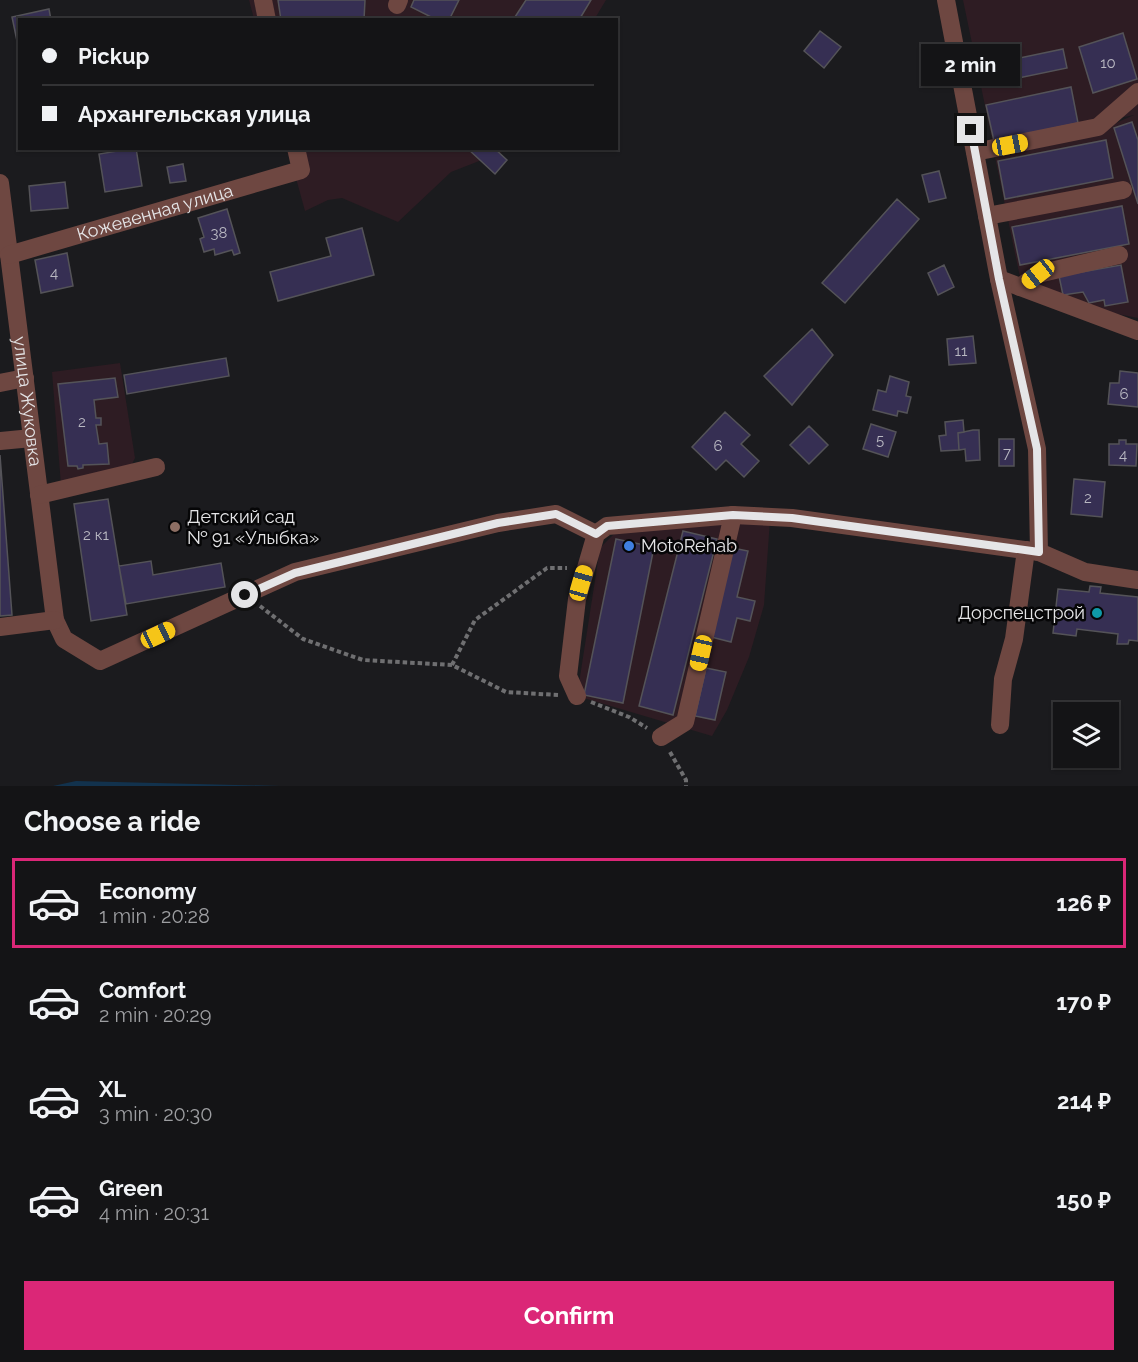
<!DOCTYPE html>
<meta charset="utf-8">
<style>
body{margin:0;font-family:Raleway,sans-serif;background:#212123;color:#f1f3f6;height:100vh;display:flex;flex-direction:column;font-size:22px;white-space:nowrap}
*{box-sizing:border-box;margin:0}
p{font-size:20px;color:#9d9ea1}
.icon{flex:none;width:33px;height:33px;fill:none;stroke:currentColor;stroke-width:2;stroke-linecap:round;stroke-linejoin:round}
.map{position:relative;height:786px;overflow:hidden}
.panel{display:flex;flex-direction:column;background:#141416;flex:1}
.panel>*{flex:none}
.hud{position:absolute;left:18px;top:18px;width:600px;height:132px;border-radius:0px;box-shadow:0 2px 4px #0004,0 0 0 2px #333335;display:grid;align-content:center;height:132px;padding:0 24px;background:#141416}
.fabs{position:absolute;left:1053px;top:702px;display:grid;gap:12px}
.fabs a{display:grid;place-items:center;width:66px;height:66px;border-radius:0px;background:#141416;box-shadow:0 2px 4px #0004,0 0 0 2px #333335;font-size:30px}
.end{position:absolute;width:27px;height:27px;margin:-14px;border:8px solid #e5e5e7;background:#111;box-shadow:0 0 0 3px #111}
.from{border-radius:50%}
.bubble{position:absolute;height:42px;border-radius:0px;background:#141416;box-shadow:0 2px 4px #0004,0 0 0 2px #333335;font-size:20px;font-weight:700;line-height:42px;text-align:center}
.car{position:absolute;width:18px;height:36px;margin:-18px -9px;border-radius:8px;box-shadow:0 0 4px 2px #0007;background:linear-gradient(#f5c518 24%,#345 0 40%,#f5c518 0 76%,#345 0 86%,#f5c518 0)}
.hud b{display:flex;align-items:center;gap:21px;height:57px;font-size:22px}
.hud b+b{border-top:2px solid #333335}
.hud i{width:15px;height:15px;background:#f1f3f6}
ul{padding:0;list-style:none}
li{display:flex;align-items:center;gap:18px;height:90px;margin:0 12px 9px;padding:0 12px;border:3px solid transparent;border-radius:0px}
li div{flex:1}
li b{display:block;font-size:22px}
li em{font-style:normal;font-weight:700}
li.selected{border-color:#db2777}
li>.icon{width:54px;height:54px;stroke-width:1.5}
h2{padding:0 24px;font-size:27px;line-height:72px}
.action{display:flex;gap:12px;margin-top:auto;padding:12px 24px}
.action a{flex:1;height:69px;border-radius:0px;background:#db2777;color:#fff;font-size:24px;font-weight:700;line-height:69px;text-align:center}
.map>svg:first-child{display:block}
.industrial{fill:#2e1c23}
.water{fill:#12324d}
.building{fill:#362f53;stroke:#545358;stroke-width:1.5}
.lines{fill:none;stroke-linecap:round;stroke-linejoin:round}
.path{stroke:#6f6f71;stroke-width:4;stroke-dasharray:4.5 3;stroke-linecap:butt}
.minor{stroke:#6e4741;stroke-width:18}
.route{stroke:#e5e5e7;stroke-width:8}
.education-dot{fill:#8d6e63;stroke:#060607;stroke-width:2}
.shop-dot{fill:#3f7fe0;stroke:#060607;stroke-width:2}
.culture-dot{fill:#0f9aa8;stroke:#060607;stroke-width:2}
.labels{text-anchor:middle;stroke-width:5;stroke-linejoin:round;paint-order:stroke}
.number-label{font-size:15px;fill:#b9b8c2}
.street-label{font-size:18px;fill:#e5e5e7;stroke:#060607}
.poi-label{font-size:18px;fill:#e5e5e7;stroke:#060607;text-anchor:start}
</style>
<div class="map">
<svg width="1138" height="786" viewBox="0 0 1138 786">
<rect width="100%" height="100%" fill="#1b1b1e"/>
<path class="industrial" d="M249,0H606L594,20L254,19Z
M963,0H1138V318L1112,313L1021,282L995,157L1091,134L1134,115L993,144Z
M288,149H510L451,172L398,222L342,198L328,200L305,211Z
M120,363L135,458L128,472L61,485L52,372Z
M770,520L764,605L749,657L727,710L712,736L577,696L600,548L616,532Z"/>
<path class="water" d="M76,781L280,786H53Z"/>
<path class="building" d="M278,0H365L364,20H281Z
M414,0H459L449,20H437L411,7Z
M526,0H591L579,20H513Z
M49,9L51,20H20V41H17L12,17Z
M820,31L841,47L824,68L804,51Z
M1123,33L1137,79L1093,93L1079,47Z
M1063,49L1067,68L985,85L981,66Z
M1071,87L1078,123L994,141L986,105Z
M1132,122L1138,140V204L1114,128Z
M1106,140L1113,178L1005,199L998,161Z
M136,148L142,186L105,192L99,154Z
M467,148H494L507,160L495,174Z
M183,164L186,181L170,183L167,167Z
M939,171L946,198L929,202L922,175Z
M65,182L68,208L31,211L29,186Z
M897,199L919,219L845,303L822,283Z
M1122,206L1129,244L1020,265L1012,227Z
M227,209L240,253L234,255L232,250L215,255L214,249L204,252L200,239L204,237L198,218Z
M362,228L374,275L278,301L270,272L331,256L326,238Z
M67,253L73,286L41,293L35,260Z
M944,265L954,287L938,295L928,273Z
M1121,265L1128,302L1105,306L1104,300L1089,303L1083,292L1063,295L1059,276Z
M812,329L833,355L792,405L764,376Z
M973,336L976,363L949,365L947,339Z
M226,358L229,376L127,394L124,375Z
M1120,371L1138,373V407L1108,404L1110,383H1119Z
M890,376L909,382L906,396L911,397L907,413L898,411L897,416L873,410L878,390L886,392Z
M115,378L118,397L94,400L96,418H101V425H96L99,444L107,443L109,464L83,465V468L78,469L77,466H68L58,384Z
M725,412L750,435L741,444L759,461L744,477L726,460L716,470L692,447Z
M963,420L964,432L958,433L959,450L941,451L939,436L946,435L945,422Z
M871,424L896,432L888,457L863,449Z
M809,426L828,445L809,464L790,445Z
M973,430H979L980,460L966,461L965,449L959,450L958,433Z
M999,439H1014V466H999Z
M1119,440H1126V444H1137L1136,466L1109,465V444H1119Z
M0,455L12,615L0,616Z
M1074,479L1105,482L1102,517L1071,514Z
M108,499L127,615L91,621L74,504Z
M683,531L717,539L673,715L639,706Z
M616,539L654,547L623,703L584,695Z
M733,548L748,551L737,597L755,601L750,621L737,618L731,642L711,637Z
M151,561L153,575L221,563L225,587L126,604L119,566Z
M1090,586L1101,587L1100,593L1138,597V641L1129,640L1128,644H1117L1118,634L1077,629L1076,636L1053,633L1058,589L1089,592Z
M706,668L726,672L715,720L695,716Z"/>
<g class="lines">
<path class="path" d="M260,606L303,639L363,660L452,665L506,692L558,695
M452,665L475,620L547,568H567
M591,702L629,717L647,728
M670,752L686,780V786"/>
<g class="minor">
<path d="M263,0L267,20"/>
<path d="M946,0L999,279L1037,449L1039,552"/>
<path d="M397,5L399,0"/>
<path d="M975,152L1098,127L1138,92"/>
<path id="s1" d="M0,183L55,620L64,639L100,661L295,572L498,523L556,514L596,534"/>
<path d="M987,216L1123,190"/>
<path id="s2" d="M9,255L301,170L296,148"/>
<path d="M999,279L1138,331"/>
<path d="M1020,287L1038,274L1119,255"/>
<path d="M0,383L25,378"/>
<path d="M0,441L32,438"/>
<path d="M39,495L156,467"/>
<path d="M0,627L55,620"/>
<path d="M577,696L568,676L577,599L596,534L607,526L733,515L792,518L1039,552L1085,572L1138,580"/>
<path d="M1000,725L1003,679L1014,639L1026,550"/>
<path d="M661,737L685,722L733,515"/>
</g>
</g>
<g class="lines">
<path class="route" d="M245,595L295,573L498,523L556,514L596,534L607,526L733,515L792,518L1039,552L1037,449L999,279L971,130"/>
</g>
<circle class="education-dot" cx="175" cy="527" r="6"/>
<circle class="shop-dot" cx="629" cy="546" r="6"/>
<circle class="culture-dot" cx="1097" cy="613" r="6"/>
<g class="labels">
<g class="number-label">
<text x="1108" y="68">10</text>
<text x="219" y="238">38</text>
<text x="54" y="278">4</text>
<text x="961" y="356">11</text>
<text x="1124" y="399">6</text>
<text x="82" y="427">2</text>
<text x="880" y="445">5</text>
<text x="718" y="451">6</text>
<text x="1007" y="458">7</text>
<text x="1123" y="460">4</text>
<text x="1088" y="503">2</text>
<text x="96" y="540">2 к1</text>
</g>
<g class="street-label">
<text dy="6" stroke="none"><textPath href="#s2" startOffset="152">Кожевенная улица</textPath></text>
<text dy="6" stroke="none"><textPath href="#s1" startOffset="220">улица Жуковка</textPath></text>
</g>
<g class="poi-label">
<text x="187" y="523">Детский сад<tspan x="187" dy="21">№ 91 «Улыбка»</tspan></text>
<text x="641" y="552">MotoRehab</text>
<text x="1085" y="619" text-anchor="end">Дорспецстрой</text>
</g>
</g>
</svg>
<div class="fabs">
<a><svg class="icon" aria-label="layers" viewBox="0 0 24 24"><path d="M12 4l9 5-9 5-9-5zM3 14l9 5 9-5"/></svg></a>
</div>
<i class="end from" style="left:245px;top:595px"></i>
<i class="end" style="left:971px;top:130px"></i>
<div class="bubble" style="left:921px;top:44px;width:99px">2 min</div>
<i class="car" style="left:1010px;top:145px;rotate:79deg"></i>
<i class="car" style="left:1038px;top:274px;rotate:232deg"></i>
<i class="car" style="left:581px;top:583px;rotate:16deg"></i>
<i class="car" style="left:158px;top:635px;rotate:65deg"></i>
<i class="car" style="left:701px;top:653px;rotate:193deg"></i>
<div class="hud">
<b><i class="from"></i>Pickup</b>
<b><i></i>Архангельская улица</b>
</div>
</div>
<section class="panel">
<h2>Choose a ride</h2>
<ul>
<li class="selected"><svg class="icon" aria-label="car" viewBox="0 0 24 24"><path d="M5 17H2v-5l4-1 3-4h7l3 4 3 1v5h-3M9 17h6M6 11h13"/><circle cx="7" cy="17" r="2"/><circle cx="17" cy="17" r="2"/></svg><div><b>Economy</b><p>1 min · 20:28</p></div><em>126 ₽</em></li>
<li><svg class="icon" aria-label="car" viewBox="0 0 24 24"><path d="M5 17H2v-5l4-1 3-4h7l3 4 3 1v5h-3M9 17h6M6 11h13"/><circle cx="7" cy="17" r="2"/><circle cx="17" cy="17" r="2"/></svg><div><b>Comfort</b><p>2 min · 20:29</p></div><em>170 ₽</em></li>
<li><svg class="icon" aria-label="car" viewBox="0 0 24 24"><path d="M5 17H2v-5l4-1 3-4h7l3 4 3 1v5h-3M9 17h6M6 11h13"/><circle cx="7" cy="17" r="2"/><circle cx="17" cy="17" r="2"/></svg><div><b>XL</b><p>3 min · 20:30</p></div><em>214 ₽</em></li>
<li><svg class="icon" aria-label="car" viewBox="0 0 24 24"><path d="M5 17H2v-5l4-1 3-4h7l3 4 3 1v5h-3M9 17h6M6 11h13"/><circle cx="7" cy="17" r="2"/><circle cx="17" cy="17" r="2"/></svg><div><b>Green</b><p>4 min · 20:31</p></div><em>150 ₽</em></li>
</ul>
<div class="action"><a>Confirm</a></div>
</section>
